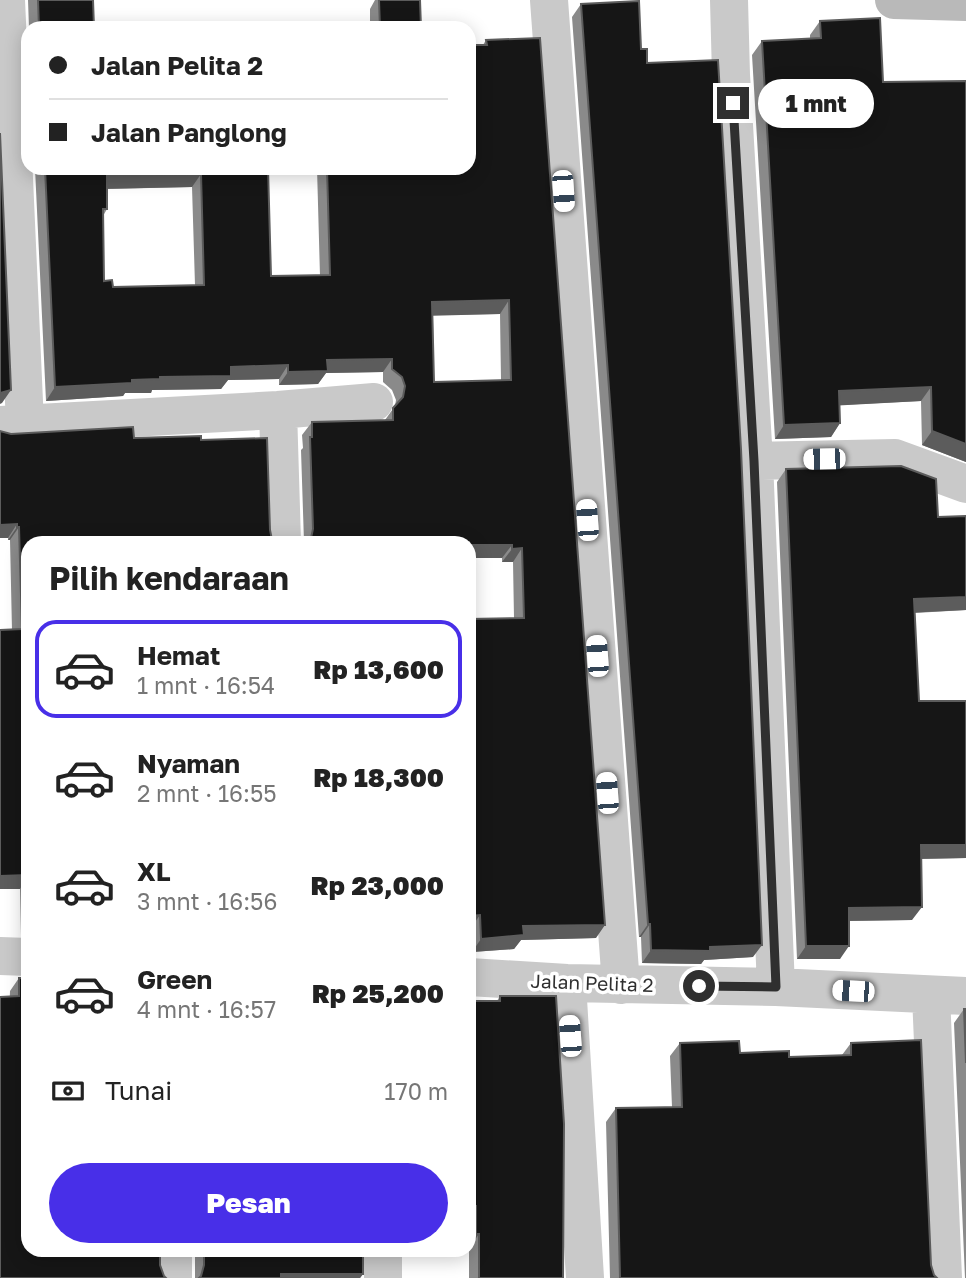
<!DOCTYPE html>
<html lang="id">
<meta charset="utf-8">
<style>
body{margin:0;font-family:"Golos Text",sans-serif;background:#f6f6f6;color:#222;height:100vh;display:flex;flex-direction:column;font-size:26px;white-space:nowrap}
*{box-sizing:border-box;margin:0}
p{font-size:23px;color:#767676}
.icon{flex:none;width:38px;height:38px;fill:none;stroke:currentColor;stroke-width:2;stroke-linecap:round;stroke-linejoin:round}
.map{position:relative;flex:1;overflow:hidden}
.details{position:absolute;left:21px;top:536px;width:455px;height:721px;display:flex;flex-direction:column;background:#fff;border-radius:21px;box-shadow:0 4px 18px #0003}
.details>*{flex:none}
.hud{position:absolute;left:21px;top:21px;width:455px;height:154px;border-radius:21px;box-shadow:0 4px 18px #0003;display:grid;align-content:center;height:154px;padding:0 28px;background:#fff}
.end{position:absolute;width:32px;height:32px;margin:-16px;border:9px solid #2f2f2f;background:#fff;box-shadow:0 0 0 4px #fff}
.from{border-radius:50%}
.bubble{position:absolute;height:49px;border-radius:24px;background:#fff;box-shadow:0 4px 18px #0003;font-size:23px;font-weight:800;line-height:49px;text-align:center}
.car{position:absolute;width:21px;height:42px;margin:-21px -10px;border-radius:9px;box-shadow:0 0 5px 2px #0007;background:linear-gradient(#fff 24%,#345 0 40%,#fff 0 76%,#345 0 86%,#fff 0)}
.hud b{display:flex;align-items:center;gap:24px;height:66px;font-size:26px}
.hud b+b{border-top:2px solid #e0e0e0}
.hud i{width:18px;height:18px;background:#222}
ul{padding:0;list-style:none}
li{display:flex;align-items:center;gap:21px;height:98px;margin:0 14px 10px;padding:0 14px;border:4px solid transparent;border-radius:21px}
li div{flex:1}
li b{display:block;font-size:26px}
li em{font-style:normal;font-weight:800}
li.active{border-color:#482fe8}
li>.icon{width:63px;height:63px;stroke-width:1.5}
h2{padding:0 28px;font-size:32px;line-height:84px}
.pay{display:flex;align-items:center;gap:18px;height:77px;padding:0 28px;font-size:26px}
.pay p{margin-inline-start:auto}
.action{display:flex;gap:14px;margin-top:auto;padding:14px 28px}
.action a{flex:1;height:80px;border-radius:42px;background:#482fe8;color:#fff;font-size:28px;font-weight:800;line-height:80px;text-align:center}
.map>svg:first-child{display:block}
.lines{fill:none;stroke-linecap:round;stroke-linejoin:round}
.street{stroke:#c9c9c9;stroke-width:38}
.secondary{stroke:#b9b9b9;stroke-width:38}
.wall{fill:#8a8a8a;fill-rule:evenodd}
.shaded-wall{fill:#5c5c5c}
.building{fill:#161616;stroke:#5c5c5c;stroke-width:2;fill-rule:evenodd}
.route{stroke:#2f2f2f;stroke-width:9}
.labels{text-anchor:middle;stroke-width:7;stroke-linejoin:round;paint-order:stroke}
.street-label{font-size:19px;fill:#2f2f2f;stroke:#fff}
</style>
<div class="map">
<svg width="966" height="1278" viewBox="0 0 966 1278">
<rect width="100%" height="100%" fill="#fff"/>
<g class="lines">
<path class="street" d="M6,0L25,424
M549,0L621,985
M729,0L731,75L754,461L776,987
M278,410L282,542
M0,425L278,410L374,402
M754,461L895,458L966,484
M0,956L28,957
M469,977L567,983L776,987L966,996
M567,983L585,1278
M931,995L943,1278
M173,1250V1278
M383,1250V1278"/>
<path class="secondary" d="M894,0L966,2"/>
</g>
<path class="wall" d="M28,0H93L94,28H29Z
M375,0H420L421,28H370V9Z
M581,4L641,49L647,63L753,957L704,960L701,964L642,963L641,937H639L572,17Z
M820,21L883,82L966,462L922,445L921,401L840,405V423L831,437L775,439L752,55L762,41L810,39V35Z
M486,40L596,938L521,940L514,949L472,952L470,929H469V619L514,618L513,562H502V558H469V542H304L301,450L303,448L302,435L312,422L385,420L395,406L396,400L392,390L383,382V372L326,373L318,384L279,385V379L228,380L221,389L152,390L151,393H125L123,396L46,401L35,168H268L271,276H320L317,168H469L483,45ZM192,187L195,285L113,287L104,281L103,216L107,209V189ZM500,314L501,380L434,382L433,315Z
M0,431L28,542V935H21L20,889H0V630H12L10,540H8V538H0Z
M786,469L938,517L966,516V610L915,613L919,701H966V858L921,859L912,920L849,921L840,959H797L777,482Z
M28,971V1250L0,1278L10,991L19,978H24Z
M500,996L563,1278H469V1001H497Z
M964,1009H966V1278H965L954,1023Z
M680,1043L740,1053L789,1057L842,1055L851,1043L934,1275L937,1278H610L606,1122L616,1108L672,1107L670,1056Z
M195,1250H363V1274L360,1278H195Z"/>
<path class="shaded-wall" d="M201,174L192,187L97,189L107,176Z
M509,300L500,314L423,316L432,302Z
M392,359L383,372L326,373L318,384L279,385L288,372L327,360Z
M288,365L279,379L228,380L221,389L152,390L151,393H125L123,396L46,401L55,387L160,377L231,367Z
M931,387L921,401L829,406L839,391Z
M11,390L2,403L0,404V393Z
M840,423L831,437L775,439L784,425Z
M932,431L966,444V462L922,445Z
M17,524L8,538H0V525Z
M17,527H19L10,540H8Z
M469,545H512L502,558H469Z
M522,548L513,562H502L512,549Z
M966,597V610L905,613L914,599Z
M921,845H966V858L912,859Z
M28,875L20,889H0V876Z
M922,907L912,920L839,921L849,908Z
M480,915L470,929H469V916Z
M648,924H650L641,937H639Z
M28,925V935H21Z
M605,925L596,938L521,940L514,949L472,952L481,939L523,926Z
M762,945L753,957L704,960L701,964L642,963L651,950Z
M806,946H849L840,959H797Z
M469,1206H476L469,1215Z
M476,1234H479L469,1248V1244Z
M281,1274H363L360,1278H278Z"/>
<path class="building" d="M38,0H93L94,28H39Z
M379,0H420L421,28H380Z
M639,1L641,49H647V63L718,60L741,449L762,945L710,947V951L651,950L650,924H648L581,4Z
M880,18L883,82L966,81V444L932,431L931,387L839,391L840,423L784,425L762,41L821,38L820,21Z
M540,38L605,925L523,926L524,935L481,939L480,915L469,916V619L524,618L522,548L512,549V545H469V542H307L311,538L313,529L310,437H312V422L393,420V408L403,397L405,386L402,377L392,369V359L327,360L328,371L288,372V365L231,367V376L160,377V379L132,380V383L55,387L45,168H268L271,276L330,275L327,168H469V45H487L486,40ZM201,174L204,285L113,287L112,280L104,281L103,209H107V176ZM509,300L511,380L434,382L432,302Z
M0,133L11,390L0,393Z
M133,427L134,438L201,436V440L267,438L270,530L272,540L275,542H28V875L0,876V630L22,629L19,527H17V524L0,525V431L11,434Z
M901,466L936,479L938,517L966,516V597L914,599L919,701H966V845H921L922,907L849,908V946H806L786,469Z
M19,978H28V1250H160V1265L164,1276L166,1278H0V997L19,996Z
M500,996H556L564,1124L563,1278H479V1234H476V1206H469V1001H500Z
M964,1009H966V1063Z
M921,1040L931,1265L934,1275L937,1278H620L616,1108L682,1107L680,1043L739,1041L740,1053L789,1051V1057L851,1055V1043Z
M204,1250H363V1274H281V1278H199L201,1276L204,1265Z"/>
<g class="lines">
<path class="route" d="M699,986L776,987L754,461L733,103"/>
</g>
<g class="labels">
<g class="street-label">
<text transform="translate(592 983) rotate(2)" y="7">Jalan Pelita 2</text>
</g>
</g>
</svg>
<i class="end from" style="left:699px;top:986px"></i>
<i class="end" style="left:733px;top:103px"></i>
<div class="bubble" style="left:758px;top:79px;width:116px">1 mnt</div>
<i class="car" style="left:563px;top:191px;rotate:176deg"></i>
<i class="car" style="left:824px;top:459px;rotate:269deg"></i>
<i class="car" style="left:587px;top:520px;rotate:356deg"></i>
<i class="car" style="left:597px;top:656px;rotate:356deg"></i>
<i class="car" style="left:607px;top:793px;rotate:356deg"></i>
<i class="car" style="left:853px;top:991px;rotate:273deg"></i>
<i class="car" style="left:570px;top:1036px;rotate:356deg"></i>
<div class="hud">
<b><i class="from"></i>Jalan Pelita 2</b>
<b><i></i>Jalan Panglong</b>
</div>
<section class="details">
<h2>Pilih kendaraan</h2>
<ul>
<li class="active"><svg class="icon" aria-label="car" viewBox="0 0 24 24"><path d="M5 17H2v-5l4-1 3-4h7l3 4 3 1v5h-3M9 17h6M6 11h13"/><circle cx="7" cy="17" r="2"/><circle cx="17" cy="17" r="2"/></svg><div><b>Hemat</b><p>1 mnt · 16:54</p></div><em>Rp 13,600</em></li>
<li><svg class="icon" aria-label="car" viewBox="0 0 24 24"><path d="M5 17H2v-5l4-1 3-4h7l3 4 3 1v5h-3M9 17h6M6 11h13"/><circle cx="7" cy="17" r="2"/><circle cx="17" cy="17" r="2"/></svg><div><b>Nyaman</b><p>2 mnt · 16:55</p></div><em>Rp 18,300</em></li>
<li><svg class="icon" aria-label="car" viewBox="0 0 24 24"><path d="M5 17H2v-5l4-1 3-4h7l3 4 3 1v5h-3M9 17h6M6 11h13"/><circle cx="7" cy="17" r="2"/><circle cx="17" cy="17" r="2"/></svg><div><b>XL</b><p>3 mnt · 16:56</p></div><em>Rp 23,000</em></li>
<li><svg class="icon" aria-label="car" viewBox="0 0 24 24"><path d="M5 17H2v-5l4-1 3-4h7l3 4 3 1v5h-3M9 17h6M6 11h13"/><circle cx="7" cy="17" r="2"/><circle cx="17" cy="17" r="2"/></svg><div><b>Green</b><p>4 mnt · 16:57</p></div><em>Rp 25,200</em></li>
</ul>
<div class="pay"><svg class="icon" aria-label="cash" viewBox="0 0 24 24"><path d="M3 7h18v10H3z"/><circle cx="12" cy="12" r="2"/></svg>Tunai<p>170 m</p></div>
<div class="action"><a>Pesan</a></div>
</section>
</div>
